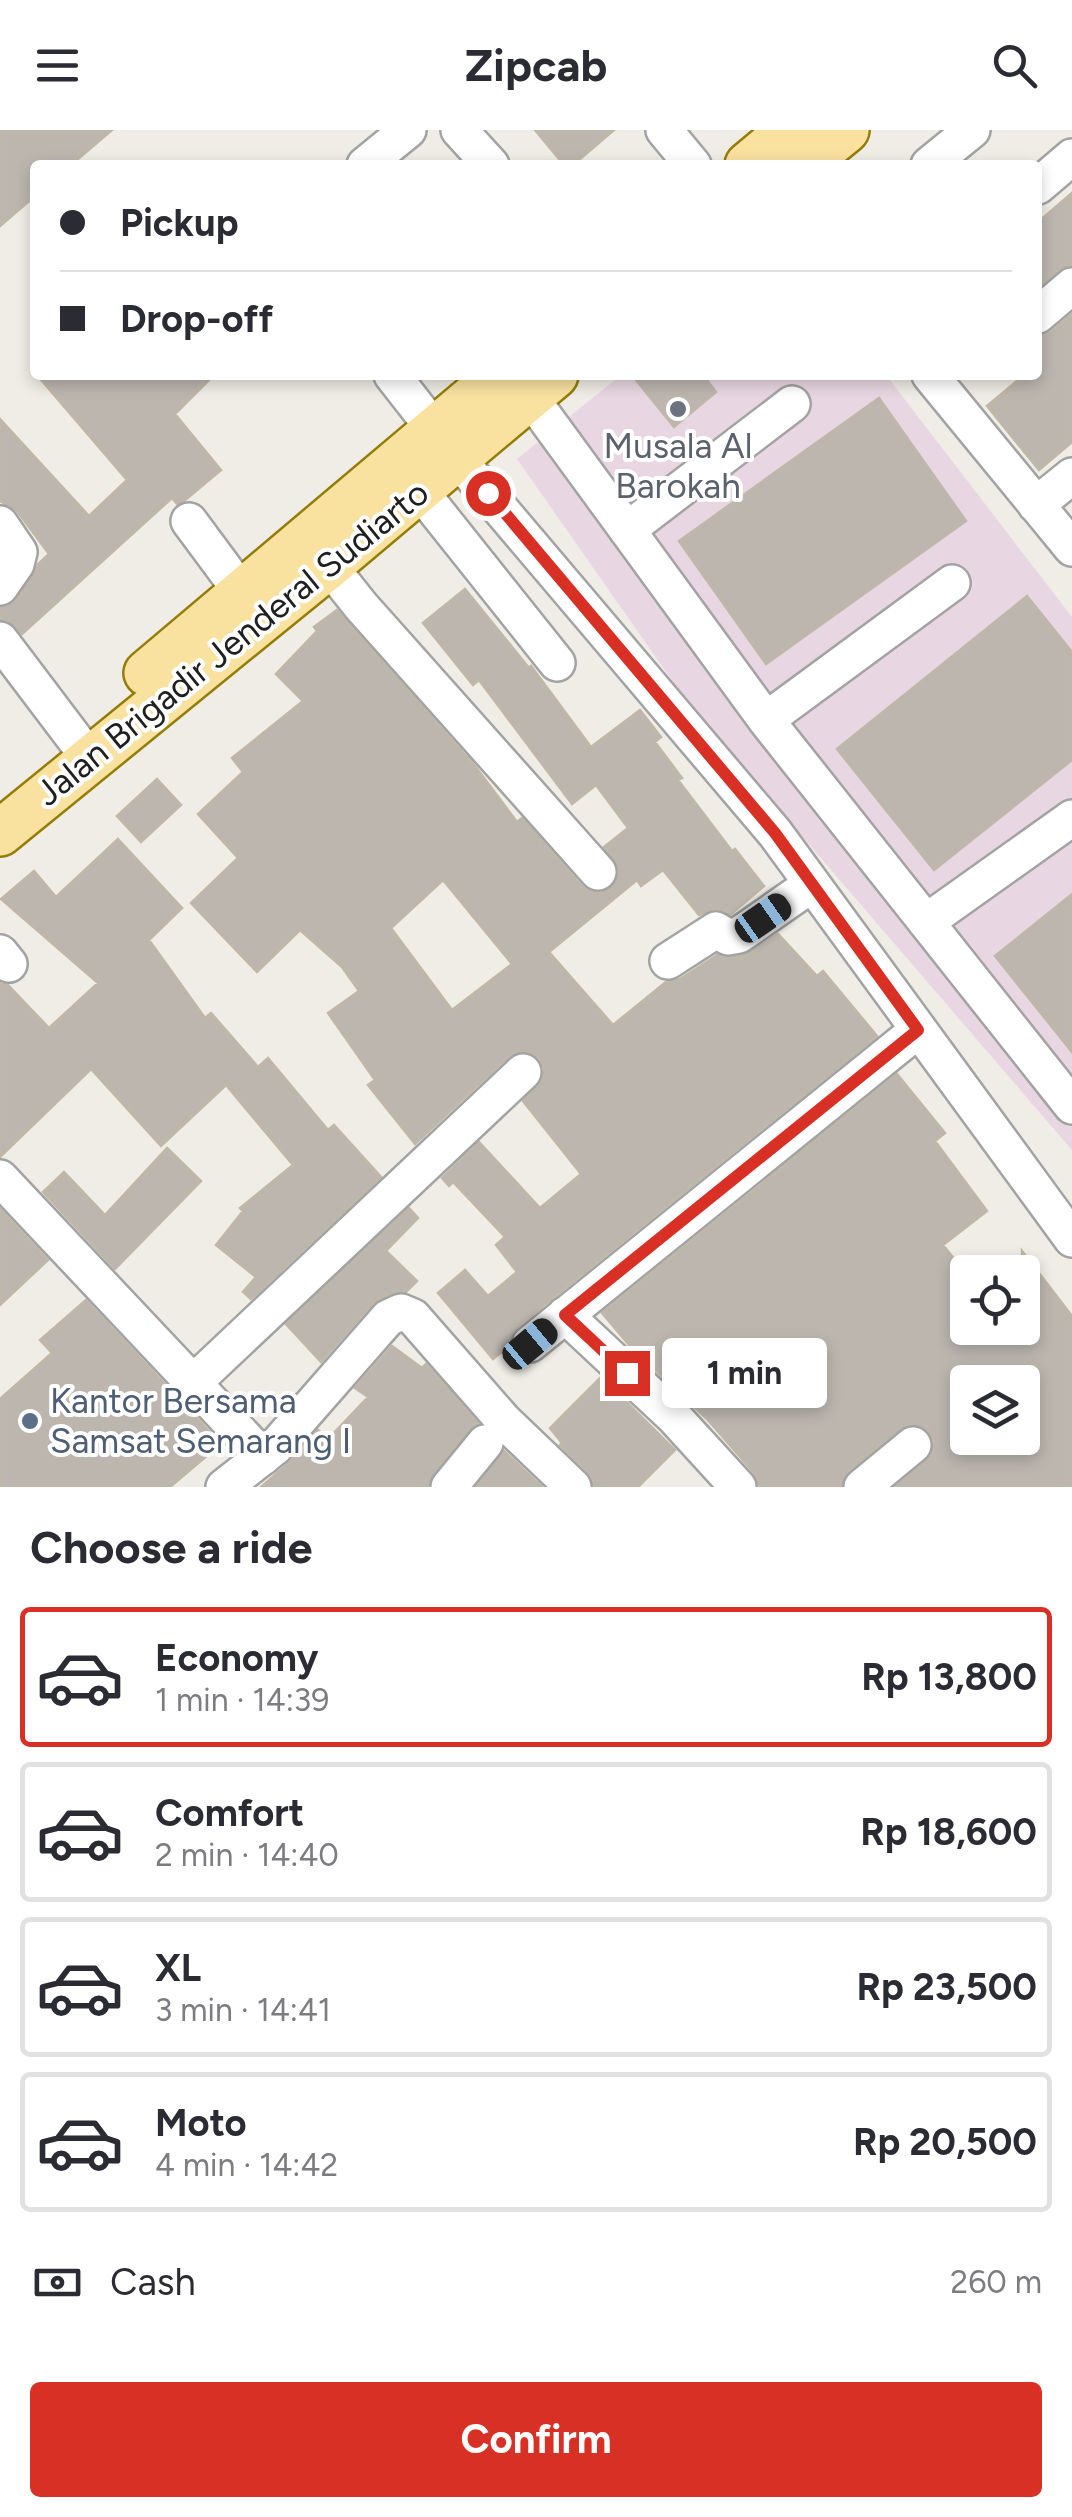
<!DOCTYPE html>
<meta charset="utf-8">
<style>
body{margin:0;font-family:Figtree,sans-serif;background:#f7f7f7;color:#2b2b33;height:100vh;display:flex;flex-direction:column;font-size:38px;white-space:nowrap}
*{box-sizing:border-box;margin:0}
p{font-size:32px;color:#7c7c81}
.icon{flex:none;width:55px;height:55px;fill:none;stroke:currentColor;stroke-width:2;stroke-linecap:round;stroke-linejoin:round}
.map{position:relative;height:1357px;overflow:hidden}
.details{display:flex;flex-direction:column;background:#fff;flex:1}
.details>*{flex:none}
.hud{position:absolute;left:30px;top:30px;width:1012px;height:220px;border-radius:10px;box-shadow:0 5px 15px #0003;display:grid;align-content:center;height:220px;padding:0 30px;background:#fff}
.fabs{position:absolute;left:950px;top:1125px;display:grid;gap:20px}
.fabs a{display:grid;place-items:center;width:90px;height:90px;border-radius:10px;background:#fff;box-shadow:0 5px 15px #0003;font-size:50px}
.end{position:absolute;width:45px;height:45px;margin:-22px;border:12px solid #d93025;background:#fff;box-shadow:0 0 0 5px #fff}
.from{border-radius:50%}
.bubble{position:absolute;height:70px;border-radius:10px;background:#fff;box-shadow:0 5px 15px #0003;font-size:32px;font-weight:700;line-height:70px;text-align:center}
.car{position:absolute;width:30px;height:60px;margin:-30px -15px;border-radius:12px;box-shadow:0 0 8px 2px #0007;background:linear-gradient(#222 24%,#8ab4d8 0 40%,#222 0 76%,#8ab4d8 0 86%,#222 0)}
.hud b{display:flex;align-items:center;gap:35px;height:95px;font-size:38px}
.hud b+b{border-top:2px solid #e1e1e2}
.hud i{width:25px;height:25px;background:#2b2b33}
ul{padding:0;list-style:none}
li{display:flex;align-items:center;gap:30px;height:140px;margin:0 20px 15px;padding:0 10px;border:5px solid #e1e1e2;border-radius:10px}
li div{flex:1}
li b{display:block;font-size:38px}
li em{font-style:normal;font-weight:700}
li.selected{border-color:#d93025}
li>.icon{width:90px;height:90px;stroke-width:1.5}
h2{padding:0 30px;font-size:45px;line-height:120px}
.pay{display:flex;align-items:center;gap:25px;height:110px;padding:0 30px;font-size:38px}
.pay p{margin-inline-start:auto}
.cta{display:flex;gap:20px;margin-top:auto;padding:20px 30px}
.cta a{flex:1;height:115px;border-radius:10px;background:#d93025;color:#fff;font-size:40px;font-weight:700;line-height:115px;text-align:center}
header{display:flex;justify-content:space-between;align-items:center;height:130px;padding:0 30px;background:#fff;font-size:45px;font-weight:700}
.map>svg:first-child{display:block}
.industrial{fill:#e8d7e2}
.building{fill:#bcb6af;stroke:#c0b7a8;stroke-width:2.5;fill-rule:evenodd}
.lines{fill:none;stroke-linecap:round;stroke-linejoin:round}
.minor-casing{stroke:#a3a3a3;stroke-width:40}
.major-casing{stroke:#947d05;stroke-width:50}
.minor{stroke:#fff;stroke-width:35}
.major{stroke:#f9e1a0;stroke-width:45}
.route{stroke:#d93025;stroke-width:12}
.worship-dot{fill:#6b7280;stroke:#fff;stroke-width:4}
.service-dot{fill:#5c6f8a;stroke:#fff;stroke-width:4}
.labels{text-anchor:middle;stroke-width:8;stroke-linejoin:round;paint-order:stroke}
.worship-label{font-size:35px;fill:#5b616d;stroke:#fff}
.street-label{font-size:35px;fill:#1f1f1f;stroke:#fff}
.service-label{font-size:35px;fill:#4e5e75;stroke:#fff;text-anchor:start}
</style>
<header><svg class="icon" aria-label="menu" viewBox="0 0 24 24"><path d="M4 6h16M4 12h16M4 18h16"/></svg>Zipcab<svg class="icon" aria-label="search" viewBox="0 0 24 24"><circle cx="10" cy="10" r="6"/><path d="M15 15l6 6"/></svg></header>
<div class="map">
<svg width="1072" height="1357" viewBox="0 0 1072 1357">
<rect width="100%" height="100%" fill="#efede5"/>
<path class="industrial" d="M621,245H886L1072,487V1020L690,576L517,329Z"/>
<path class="building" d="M0,0H112L71,35H35V66L0,96Z
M535,0H614L573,35H564Z
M1072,63V135L1058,140L1038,158V92Z
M1072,184V312L1039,340L987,276L1024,245H1038V206L1051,202Z
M37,245H214L175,284L221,340L184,371L177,374L172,368L22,504L9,491L0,489V478L17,469L38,434L49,424L17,381L0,371V289L89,386L127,350Z
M632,245H703L716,262L674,297Z
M879,268L966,391L766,534L679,411Z
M465,459L529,538L531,536L591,617L640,580L661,607L655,612L682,648L678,650L732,721L735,719L764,756L731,784L714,779L699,785L663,740L641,756L637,750L549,822L613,895L666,852L680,849L717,825L732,828L750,823L778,804L817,846L823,841L877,906L517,1197L509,1216L493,1229L438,1163L465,1140L488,1166L517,1142L496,1115L505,1107L453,1052L449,1056L442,1048L479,1012L540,1078L581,1044L523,971L543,949L544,938L539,928L528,922H517L508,927L415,1014L368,955L375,950L328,883L359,861L342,837L300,800L257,842L191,773L238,728L198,684L243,642L232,628L303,571L276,544L317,501L314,497L337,480L475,636L517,692L522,688L583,757L601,763L613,757L619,739L604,717L628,698L596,655L572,674L479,550L473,555L423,493ZM443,750L512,834L452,880L391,798Z
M1027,466L1072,522V630L934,740L837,619Z
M157,649L181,675L141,712L117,686Z
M118,709L182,778L149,810L205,888L211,883L258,937L268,928L328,1000L334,995L381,1047L251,1169L243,1162L256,1147L216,1115L243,1081L240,1078L293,1035L226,955L161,1016L91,939L0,1027V853L8,855L49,898L98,853L1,769L34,741L56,767Z
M1072,764V922L995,826Z
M897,944L945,1003L935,1011L987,1081L943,1115L968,1146V1198H1022V1121L1072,1186V1357H895L926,1331L933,1322L934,1311L929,1301L910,1294L900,1299L848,1341L841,1357H760L754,1343L707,1289L629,1215L602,1183ZM968,1252H1022V1308H968Z
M167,1018L201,1051L115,1139L43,1062L64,1042L105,1085Z
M409,1078L418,1088L386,1121L417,1151L406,1162L392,1163L373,1173L321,1232L286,1194Z
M0,1079L48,1130L0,1175Z
M86,1170L221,1314L170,1357H0V1269L52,1223L40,1210Z
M392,1216L422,1238L426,1234L478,1293L469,1300L433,1344L428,1357H261L291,1331L318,1300L328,1309L368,1267L355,1258Z
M601,1247L675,1320L638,1357H594L588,1342L560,1315L562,1313L550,1298Z
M504,1321L542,1357H476Z"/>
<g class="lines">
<defs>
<path id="minor" d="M459,0L491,35
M664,0L693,35
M365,35L408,0
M929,35L972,0
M1038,56L1072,27
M1038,185L1072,156
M392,245L457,328L775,703L1072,1109
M514,245L766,590L1072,976
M930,245L1072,418
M404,341L557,533
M1036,375L1072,346
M189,391L255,480
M0,394L19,422L16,434L0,457
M627,400L792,274
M314,417L361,476L598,742
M0,510L90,629
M766,590L952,453
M926,792L1072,688
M0,823L9,834
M668,831L716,800L728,807L739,805L812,754
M0,1048L263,1327
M565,1185L674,1287L738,1357
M530,1214L918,900
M193,1253L523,942
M224,1357L275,1317L388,1188L401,1182L413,1187L504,1291L573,1357
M449,1357L485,1313
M862,1357L913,1315"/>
<path id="major" d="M748,35L790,0
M803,35L846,0
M147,543L500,245
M0,703L328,436L555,245"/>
</defs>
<use href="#minor" class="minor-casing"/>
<use href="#major" class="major-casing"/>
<use href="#minor" class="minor"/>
<use href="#major" class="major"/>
</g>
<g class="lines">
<path class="route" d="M488,363L775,703L918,900L565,1185L627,1243"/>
</g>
<circle class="worship-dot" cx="678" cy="279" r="10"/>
<circle class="service-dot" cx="30" cy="1291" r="10"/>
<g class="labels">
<g class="worship-label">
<text x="678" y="328">Musala Al<tspan x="678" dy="40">Barokah</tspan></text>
</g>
<g class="street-label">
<text transform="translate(232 513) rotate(-39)" y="12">Jalan Brigadir Jenderal Sudiarto</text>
</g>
<g class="service-label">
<text x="50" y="1283">Kantor Bersama<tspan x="50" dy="40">Samsat Semarang I</tspan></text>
</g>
</g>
</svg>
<div class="fabs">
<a><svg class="icon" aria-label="locate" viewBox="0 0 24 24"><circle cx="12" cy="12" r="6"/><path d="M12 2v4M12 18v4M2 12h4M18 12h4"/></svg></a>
<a><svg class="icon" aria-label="layers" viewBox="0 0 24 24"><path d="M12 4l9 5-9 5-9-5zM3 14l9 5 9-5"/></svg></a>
</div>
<i class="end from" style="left:488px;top:363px"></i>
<i class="end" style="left:627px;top:1243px"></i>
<div class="bubble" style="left:662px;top:1208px;width:165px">1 min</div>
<i class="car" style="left:763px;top:788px;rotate:55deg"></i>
<i class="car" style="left:530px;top:1214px;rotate:50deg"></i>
<div class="hud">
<b><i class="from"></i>Pickup</b>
<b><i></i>Drop-off</b>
</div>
</div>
<section class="details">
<h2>Choose a ride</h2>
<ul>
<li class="selected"><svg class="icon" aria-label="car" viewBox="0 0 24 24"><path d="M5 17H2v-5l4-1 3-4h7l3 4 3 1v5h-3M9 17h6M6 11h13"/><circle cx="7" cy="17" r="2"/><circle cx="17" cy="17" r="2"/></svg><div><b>Economy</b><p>1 min · 14:39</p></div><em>Rp 13,800</em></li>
<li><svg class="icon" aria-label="car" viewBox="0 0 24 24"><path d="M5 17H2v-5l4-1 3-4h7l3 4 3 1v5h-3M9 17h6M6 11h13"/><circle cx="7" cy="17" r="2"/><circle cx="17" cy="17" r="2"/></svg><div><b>Comfort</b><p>2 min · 14:40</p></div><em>Rp 18,600</em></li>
<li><svg class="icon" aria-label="car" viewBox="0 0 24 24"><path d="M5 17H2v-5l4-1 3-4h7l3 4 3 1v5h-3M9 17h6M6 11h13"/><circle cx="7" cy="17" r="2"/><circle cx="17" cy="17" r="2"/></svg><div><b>XL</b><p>3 min · 14:41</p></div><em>Rp 23,500</em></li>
<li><svg class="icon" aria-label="car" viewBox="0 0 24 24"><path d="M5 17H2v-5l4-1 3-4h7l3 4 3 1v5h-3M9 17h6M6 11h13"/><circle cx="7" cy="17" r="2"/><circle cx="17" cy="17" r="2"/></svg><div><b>Moto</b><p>4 min · 14:42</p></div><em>Rp 20,500</em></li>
</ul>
<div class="pay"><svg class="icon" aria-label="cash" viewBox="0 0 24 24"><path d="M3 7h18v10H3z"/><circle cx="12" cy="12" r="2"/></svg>Cash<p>260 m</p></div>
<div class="cta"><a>Confirm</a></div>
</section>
